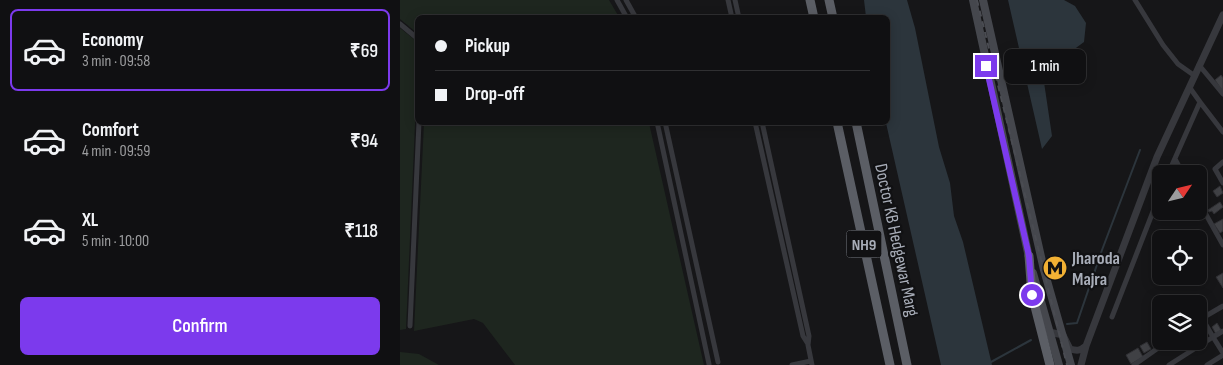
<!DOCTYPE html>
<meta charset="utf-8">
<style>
body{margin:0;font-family:"Sofia Sans Condensed",sans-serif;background:#1e1e20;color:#f1f3f6;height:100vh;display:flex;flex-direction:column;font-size:19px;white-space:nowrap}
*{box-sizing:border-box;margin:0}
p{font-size:16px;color:#9c9d9f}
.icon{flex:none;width:28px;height:28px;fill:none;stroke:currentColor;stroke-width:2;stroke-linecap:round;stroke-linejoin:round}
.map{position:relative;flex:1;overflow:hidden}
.panel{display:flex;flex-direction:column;background:#101012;width:400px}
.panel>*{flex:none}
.hud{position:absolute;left:15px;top:15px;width:475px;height:110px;border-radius:8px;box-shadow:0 2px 12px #0003,0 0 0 1px #303032;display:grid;align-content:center;height:110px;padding:0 20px;background:#101012}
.needle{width:32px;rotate:55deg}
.buttons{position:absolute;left:752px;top:165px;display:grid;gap:10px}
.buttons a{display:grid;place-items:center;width:55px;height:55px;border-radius:8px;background:#101012;box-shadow:0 2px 12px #0003,0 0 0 1px #303032;font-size:25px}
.end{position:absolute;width:22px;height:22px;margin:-11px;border:6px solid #7c3aed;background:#fff;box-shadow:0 0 0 2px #fff}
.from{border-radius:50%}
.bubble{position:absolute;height:35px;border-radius:8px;background:#101012;box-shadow:0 2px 12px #0003,0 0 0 1px #303032;font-size:16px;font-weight:600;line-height:35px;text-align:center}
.hud b{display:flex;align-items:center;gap:18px;height:48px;font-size:19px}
.hud b+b{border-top:1px solid #303032}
.hud i{width:12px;height:12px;background:#f1f3f6}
ul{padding:9px 0 0;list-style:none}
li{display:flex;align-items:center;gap:15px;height:82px;margin:0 10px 8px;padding:0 10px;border:2px solid transparent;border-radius:8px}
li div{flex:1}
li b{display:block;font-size:19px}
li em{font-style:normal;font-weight:600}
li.active{border-color:#7c3aed}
li>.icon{width:45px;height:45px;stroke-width:1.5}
.button{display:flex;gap:10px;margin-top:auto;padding:10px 20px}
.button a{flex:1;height:58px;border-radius:8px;background:#7c3aed;color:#fff;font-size:20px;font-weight:600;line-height:58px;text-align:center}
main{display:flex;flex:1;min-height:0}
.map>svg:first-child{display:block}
.green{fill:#1e261f}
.water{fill:#2c353c}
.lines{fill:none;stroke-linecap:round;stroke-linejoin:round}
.stream{stroke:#2c353c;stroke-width:2}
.building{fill:#404145;stroke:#303034}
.minor{stroke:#37383d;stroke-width:5}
.tertiary{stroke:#37383d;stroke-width:7}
.secondary{stroke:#45474d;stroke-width:8}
.trunk{stroke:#5b5e65;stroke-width:9}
.rail{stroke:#4a4c52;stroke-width:2;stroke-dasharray:6 5;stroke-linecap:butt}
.route{stroke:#7c3aed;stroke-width:6}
.labels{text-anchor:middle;stroke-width:4.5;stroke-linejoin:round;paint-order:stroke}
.shield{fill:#111113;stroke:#7b7e86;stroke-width:1}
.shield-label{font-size:16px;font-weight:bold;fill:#a8adb8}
.street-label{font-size:18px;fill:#a8adb8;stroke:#111113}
.poi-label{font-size:18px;font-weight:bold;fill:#a8adb8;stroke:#111113;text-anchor:start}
</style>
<main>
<section class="panel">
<ul>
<li class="active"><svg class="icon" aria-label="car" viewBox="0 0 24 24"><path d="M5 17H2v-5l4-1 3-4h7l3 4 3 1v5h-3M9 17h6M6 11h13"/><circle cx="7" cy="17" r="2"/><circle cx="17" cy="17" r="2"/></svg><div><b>Economy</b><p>3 min · 09:58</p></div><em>₹69</em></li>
<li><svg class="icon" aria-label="car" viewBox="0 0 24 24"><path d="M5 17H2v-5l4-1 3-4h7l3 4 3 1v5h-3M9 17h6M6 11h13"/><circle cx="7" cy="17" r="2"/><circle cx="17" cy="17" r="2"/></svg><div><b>Comfort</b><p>4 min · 09:59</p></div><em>₹94</em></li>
<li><svg class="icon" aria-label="car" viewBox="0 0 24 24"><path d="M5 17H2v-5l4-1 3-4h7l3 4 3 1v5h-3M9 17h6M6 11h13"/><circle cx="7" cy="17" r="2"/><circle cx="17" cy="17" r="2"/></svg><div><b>XL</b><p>5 min · 10:00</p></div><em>₹118</em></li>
</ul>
<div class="button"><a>Confirm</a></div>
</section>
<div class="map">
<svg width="823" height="365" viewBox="0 0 823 365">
<rect width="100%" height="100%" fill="#161618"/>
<path class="green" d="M0,0H209L219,17L18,18L17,33L0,19Z
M0,28L15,40L17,48V79L6,329L0,330Z
M24,123H249L304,365H115L83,323L74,319L14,331Z
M0,352L19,354L39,365H0Z"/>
<path class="water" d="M464,0H507L515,28L539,147L550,183L554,216L563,242L592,365H541L486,123L488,122V18L466,17Z
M608,0H664L675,6L686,23L684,42L669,53L641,62L652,136L642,149Z"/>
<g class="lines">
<path class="stream" d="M667,324L677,323L702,250L740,150
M591,362L631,340"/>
</g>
<path class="building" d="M821,75L823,78V92L815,80Z
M820,186L823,193L817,197L813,191Z
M820,202L823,207L814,214L812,211L809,212L808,210Z
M823,219V231L820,233L814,224Z
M823,273V288L816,277Z
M817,323L821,330L816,334L812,327Z
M747,342L751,349L744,353L740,346Z
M738,348L743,357L731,364L726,355Z"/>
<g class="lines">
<path class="minor" d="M217,0L227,18
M226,0L236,18
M328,0L332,18
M335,0L339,18
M735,0L763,45L778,64L795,76
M0,24L18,39
M799,65L823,94
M790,88L800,102
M257,122L309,364
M265,122L318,362
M355,122L403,336L408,344
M362,122L409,336L408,345L412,365
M775,159L783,174
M823,162L815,169L823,183
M768,174L800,102L823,132
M799,202L823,245
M712,317L761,191
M799,320L823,306
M10,326L19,122
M823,331L813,337L823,353
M392,365L411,361
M734,365L768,341
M769,365L813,337L802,318
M807,365L823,355"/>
<path class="tertiary" d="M649,332L663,335L670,349C677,351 680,351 686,346
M681,365L686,346L757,157L823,15"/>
<path class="secondary" d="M573,0L630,262
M583,0L644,270L671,365
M633,273L659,365"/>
<path class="trunk" d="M410,0L414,18
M429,0L433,18
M437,122L490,365
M456,122L507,365
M629,256L632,295L650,365"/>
<path class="rail" d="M577,0L667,365"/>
</g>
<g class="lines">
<path class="route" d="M586,66L629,256L632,295"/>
</g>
<defs>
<symbol id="metro-disc" viewBox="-11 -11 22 22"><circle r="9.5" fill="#f2b134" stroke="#111113"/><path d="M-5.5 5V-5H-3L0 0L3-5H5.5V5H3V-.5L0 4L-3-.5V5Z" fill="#111"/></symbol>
</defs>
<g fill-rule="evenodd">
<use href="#metro-disc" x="641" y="254" width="28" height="28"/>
</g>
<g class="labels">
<rect class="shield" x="446.5" y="230.5" width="35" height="27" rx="4"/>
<g class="shield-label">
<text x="464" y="250">NH9</text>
</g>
<g class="street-label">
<text transform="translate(497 240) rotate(78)" y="6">Doctor KB Hedgewar Marg</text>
</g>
<g class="poi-label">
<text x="672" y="264">Jharoda<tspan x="672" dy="21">Majra</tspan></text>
</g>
</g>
</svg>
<div class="buttons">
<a><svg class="needle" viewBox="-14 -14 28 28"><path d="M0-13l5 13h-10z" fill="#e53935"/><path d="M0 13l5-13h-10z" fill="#9c9d9f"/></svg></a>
<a><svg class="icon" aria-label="locate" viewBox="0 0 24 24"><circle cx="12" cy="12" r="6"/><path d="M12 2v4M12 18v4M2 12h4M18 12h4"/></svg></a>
<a><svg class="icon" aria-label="layers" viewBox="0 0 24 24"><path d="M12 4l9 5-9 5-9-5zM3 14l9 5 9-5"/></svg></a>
</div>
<i class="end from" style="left:632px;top:295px"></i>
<i class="end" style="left:586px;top:66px"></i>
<div class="bubble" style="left:604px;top:49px;width:82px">1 min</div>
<div class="hud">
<b><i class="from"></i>Pickup</b>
<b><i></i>Drop-off</b>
</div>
</div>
</main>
